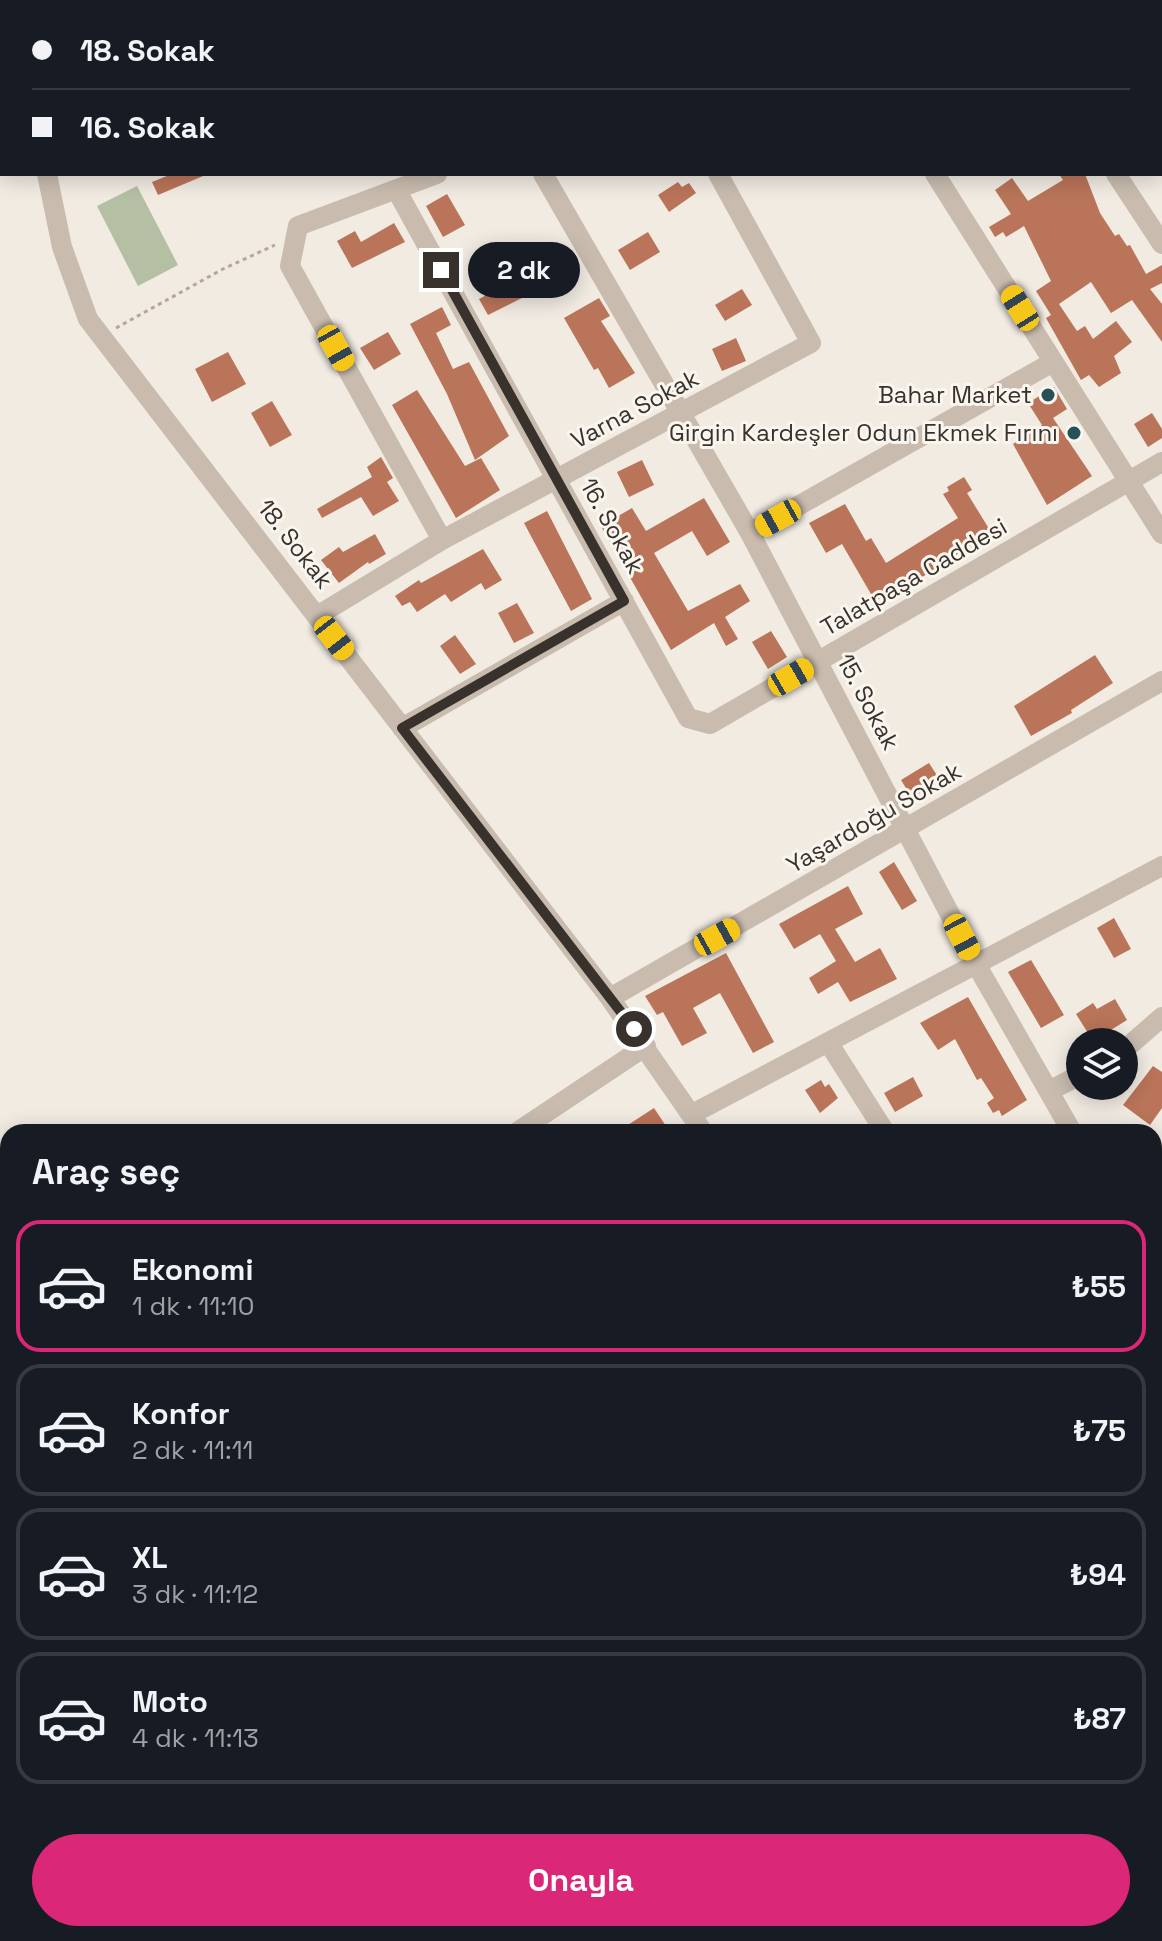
<!DOCTYPE html>
<html lang="tr">
<meta charset="utf-8">
<style>
body{margin:0;font-family:"Space Grotesk",sans-serif;background:#242831;color:#f1f3f6;height:100vh;display:flex;flex-direction:column;font-size:30px;white-space:nowrap}
*{box-sizing:border-box;margin:0}
p{font-size:26px;color:#9ea1a6}
.icon{flex:none;width:44px;height:44px;fill:none;stroke:currentColor;stroke-width:2;stroke-linecap:round;stroke-linejoin:round}
.map{position:relative;flex:1;overflow:hidden}
.sheet{position:absolute;left:0px;top:1124px;width:1162px;height:818px;display:flex;flex-direction:column;background:#171b24;border-radius:24px 24px 0 0;box-shadow:0 4px 20px #0003}
.sheet>*{flex:none}
.hud{position:absolute;left:0px;top:0px;width:1162px;height:176px;box-shadow:0 4px 20px #0003;display:grid;align-content:center;height:176px;padding:0 32px;background:#171b24}
.buttons{position:absolute;left:1066px;top:1028px;display:grid;gap:16px}
.buttons a{display:grid;place-items:center;width:72px;height:72px;border-radius:50%;background:#171b24;box-shadow:0 4px 20px #0003;font-size:40px}
.end{position:absolute;width:36px;height:36px;margin:-18px;border:10px solid #39312c;background:#fff;box-shadow:0 0 0 4px #fff}
.from{border-radius:50%}
.bubble{position:absolute;height:56px;border-radius:28px;background:#171b24;box-shadow:0 4px 20px #0003;font-size:26px;font-weight:700;line-height:56px;text-align:center}
.car{position:absolute;width:24px;height:48px;margin:-24px -12px;border-radius:10px;box-shadow:0 0 6px 2px #0007;background:linear-gradient(#f5c518 24%,#345 0 40%,#f5c518 0 76%,#345 0 86%,#f5c518 0)}
.hud b{display:flex;align-items:center;gap:28px;height:76px;font-size:30px}
.hud b+b{border-top:2px solid #363941}
.hud i{width:20px;height:20px;background:#f1f3f6}
ul{padding:0;list-style:none}
li{display:flex;align-items:center;gap:24px;height:132px;margin:0 16px 12px;padding:0 16px;border:4px solid #363941;border-radius:24px}
li div{flex:1}
li b{display:block;font-size:30px}
li em{font-style:normal;font-weight:700}
li.active{border-color:#db2777}
li>.icon{width:72px;height:72px;stroke-width:1.5}
h2{padding:0 32px;font-size:36px;line-height:96px}
.cta{display:flex;gap:16px;margin-top:auto;padding:16px 32px}
.cta a{flex:1;height:92px;border-radius:48px;background:#db2777;color:#fff;font-size:32px;font-weight:700;line-height:92px;text-align:center}
.map>svg:first-child{display:block}
.green{fill:#b5bfa3}
.building{fill:#b97459}
.lines{fill:none;stroke-linecap:round;stroke-linejoin:round}
.path{stroke:#b5a699;stroke-width:3;stroke-dasharray:4 4;stroke-linecap:butt}
.minor{stroke:#c9bcaf;stroke-width:20}
.route{stroke:#39312c;stroke-width:10}
.poi-dot{fill:#265156;stroke:#f9f5ef;stroke-width:3}
.labels{text-anchor:middle;stroke-width:6;stroke-linejoin:round;paint-order:stroke}
.poi-label{font-size:24px;fill:#39312c;stroke:#f9f5ef;text-anchor:end}
.street-label{font-size:24px;fill:#39312c;stroke:#f9f5ef}
</style>
<div class="map">
<svg width="1162" height="1941" viewBox="0 0 1162 1941">
<rect width="100%" height="100%" fill="#f1ebe2"/>
<path class="green" d="M137,186L178,265L138,286L97,206Z
M1162,1443V1598L1154,1603V1448Z"/>
<path class="building" d="M172,174H208L158,195L152,182Z
M1059,174H1085L1100,213L1115,236L1119,234L1127,246L1130,245L1146,274L1162,265V283L1150,289L1162,304V342L1132,300L1111,313L1091,282L1059,304L1077,331L1085,326L1093,339L1116,321L1132,342L1114,356L1121,373L1099,387L1089,375L1081,380L1046,318L1051,315L1036,291L1051,281L1024,226L1006,237L1003,232L995,237L989,227L1011,214L995,190L1012,178L1028,201L1063,180Z
M678,182L682,187L689,183L696,193L669,212L658,195Z
M447,194L465,225L443,237L426,206Z
M394,223L405,242L352,268L337,241L355,231L361,242Z
M648,232L660,252L630,270L618,250Z
M513,281L522,298L488,315L479,299Z
M742,289L752,305L725,321L715,305Z
M599,298L610,316L601,321L635,373L609,388L598,368L594,370L564,318Z
M442,307L451,325L436,333L453,369L469,362L509,436L475,460L447,394L410,324Z
M388,332L401,354L374,370L360,348Z
M736,338L746,361L722,371L712,349Z
M228,352L246,384L212,402L195,369Z
M1054,387L1067,409L1053,418L1092,476L1047,505L1013,444L1042,425L1028,403Z
M417,390L465,466L481,458L500,490L456,518L392,405Z
M272,401L292,435L270,447L251,413Z
M1152,413L1162,429V438L1148,447L1134,424Z
M381,457L393,478L387,482L399,501L373,516L361,497L322,518L317,509L372,477L367,467Z
M642,460L654,485L629,497L617,472Z
M964,477L972,490L967,493L991,532L904,589L902,586L875,601L842,544L826,553L809,523L845,504L866,541L871,538L886,563L958,518L943,494L949,491L947,487Z
M704,498L730,542L707,556L692,531L654,553L688,611L740,584L750,601L725,617L738,639L726,646L714,623L671,650L601,526L632,508L646,531Z
M547,511L592,599L571,611L524,523Z
M375,534L386,554L369,564L368,562L339,583L321,560L339,547L343,552Z
M483,549L502,580L485,590L481,583L451,602L445,594L417,612L410,602L402,606L395,596L419,580L421,583Z
M517,603L534,633L514,643L498,613Z
M771,631L787,657L768,669L752,642Z
M455,635L476,664L460,674L440,646Z
M1095,655L1113,683L1071,710L1072,713L1031,736L1014,706Z
M929,763L940,780L912,798L901,780Z
M894,862L917,901L902,910L879,872Z
M848,886L863,914L835,929L855,962L880,948L897,979L850,1002L838,982L818,994L809,978L836,961L820,934L794,949L779,924Z
M1114,918L1131,949L1114,958L1097,928Z
M726,953L774,1042L753,1053L720,993L693,1008L707,1033L682,1046L663,1012L657,1015L645,996Z
M1031,960L1064,1015L1041,1028L1008,972Z
M968,997L1027,1100L1002,1116L999,1110L993,1113L987,1103L994,1098L981,1078L977,1080L955,1039L938,1050L920,1023Z
M1115,999L1127,1020L1093,1041L1076,1014L1093,1003L1097,1009Z
M1153,1066L1162,1072V1108L1150,1125L1123,1105Z
M913,1077L923,1096L895,1112L884,1093Z
M821,1080L825,1087L829,1084L838,1098L820,1113L805,1090Z
M654,1108L670,1132H617Z"/>
<g class="lines">
<path class="path" d="M571,0L573,2
M116,328L223,269L275,245"/>
<path class="minor" d="M1150,0L1152,2
M1027,2L1038,0
M1160,15L1162,18
M0,155H2
M47,174L62,247L88,319L610,998L703,1132
M437,174L298,226L290,266L442,540
M543,174L750,533L976,964L1072,1132
M935,174L1162,534
M1116,174L1162,244
M397,191L688,718L710,724L1162,462
M750,533L1053,362
M317,616L442,540L811,343L718,174
M402,728L624,601
M610,998L1162,681
M828,1042L885,1132
M1124,1050L1162,1017
M1049,1091L1080,1075
M692,1114L1162,866
M517,1132L646,1046
M1154,1236L1162,1228
M1154,1275L1162,1289
M1154,1423L1162,1417
M1154,1620L1162,1615
M1154,1850L1162,1865
M507,1934L511,1941
M653,1934L657,1941
M761,1941L768,1934"/>
</g>
<g class="lines">
<path class="route" d="M441,270L624,601L402,728L634,1029"/>
</g>
<g class="poi-dot">
<circle cx="1048" cy="395" r="8"/>
<circle cx="1074" cy="433" r="8"/>
</g>
<g class="labels">
<g class="poi-label">
<text x="1032" y="403">Bahar Market</text>
<text x="1058" y="441">Girgin Kardeşler Odun Ekmek Fırını</text>
</g>
<g class="street-label">
<text transform="translate(635 409) rotate(-28)" y="8">Varna Sokak</text>
<text transform="translate(612 526) rotate(61)" y="8">16. Sokak</text>
<text transform="translate(295 544) rotate(52)" y="8">18. Sokak</text>
<text transform="translate(914 577) rotate(-30)" y="8">Talatpaşa Caddesi</text>
<text transform="translate(868 702) rotate(62)" y="8">15. Sokak</text>
<text transform="translate(874 818) rotate(-30)" y="8">Yaşardoğu Sokak</text>
</g>
</g>
</svg>
<div class="buttons">
<a><svg class="icon" aria-label="layers" viewBox="0 0 24 24"><path d="M12 4l9 5-9 5-9-5zM3 14l9 5 9-5"/></svg></a>
</div>
<i class="end from" style="left:634px;top:1029px"></i>
<i class="end" style="left:441px;top:270px"></i>
<div class="bubble" style="left:468px;top:242px;width:112px">2 dk</div>
<i class="car" style="left:1020px;top:308px;rotate:328deg"></i>
<i class="car" style="left:336px;top:348px;rotate:151deg"></i>
<i class="car" style="left:778px;top:518px;rotate:241deg"></i>
<i class="car" style="left:334px;top:638px;rotate:142deg"></i>
<i class="car" style="left:791px;top:677px;rotate:60deg"></i>
<i class="car" style="left:717px;top:937px;rotate:61deg"></i>
<i class="car" style="left:962px;top:937px;rotate:152deg"></i>
<div class="hud">
<b><i class="from"></i>18. Sokak</b>
<b><i></i>16. Sokak</b>
</div>
<section class="sheet">
<h2>Araç seç</h2>
<ul>
<li class="active"><svg class="icon" aria-label="car" viewBox="0 0 24 24"><path d="M5 17H2v-5l4-1 3-4h7l3 4 3 1v5h-3M9 17h6M6 11h13"/><circle cx="7" cy="17" r="2"/><circle cx="17" cy="17" r="2"/></svg><div><b>Ekonomi</b><p>1 dk · 11:10</p></div><em>₺55</em></li>
<li><svg class="icon" aria-label="car" viewBox="0 0 24 24"><path d="M5 17H2v-5l4-1 3-4h7l3 4 3 1v5h-3M9 17h6M6 11h13"/><circle cx="7" cy="17" r="2"/><circle cx="17" cy="17" r="2"/></svg><div><b>Konfor</b><p>2 dk · 11:11</p></div><em>₺75</em></li>
<li><svg class="icon" aria-label="car" viewBox="0 0 24 24"><path d="M5 17H2v-5l4-1 3-4h7l3 4 3 1v5h-3M9 17h6M6 11h13"/><circle cx="7" cy="17" r="2"/><circle cx="17" cy="17" r="2"/></svg><div><b>XL</b><p>3 dk · 11:12</p></div><em>₺94</em></li>
<li><svg class="icon" aria-label="car" viewBox="0 0 24 24"><path d="M5 17H2v-5l4-1 3-4h7l3 4 3 1v5h-3M9 17h6M6 11h13"/><circle cx="7" cy="17" r="2"/><circle cx="17" cy="17" r="2"/></svg><div><b>Moto</b><p>4 dk · 11:13</p></div><em>₺87</em></li>
</ul>
<div class="cta"><a>Onayla</a></div>
</section>
</div>
